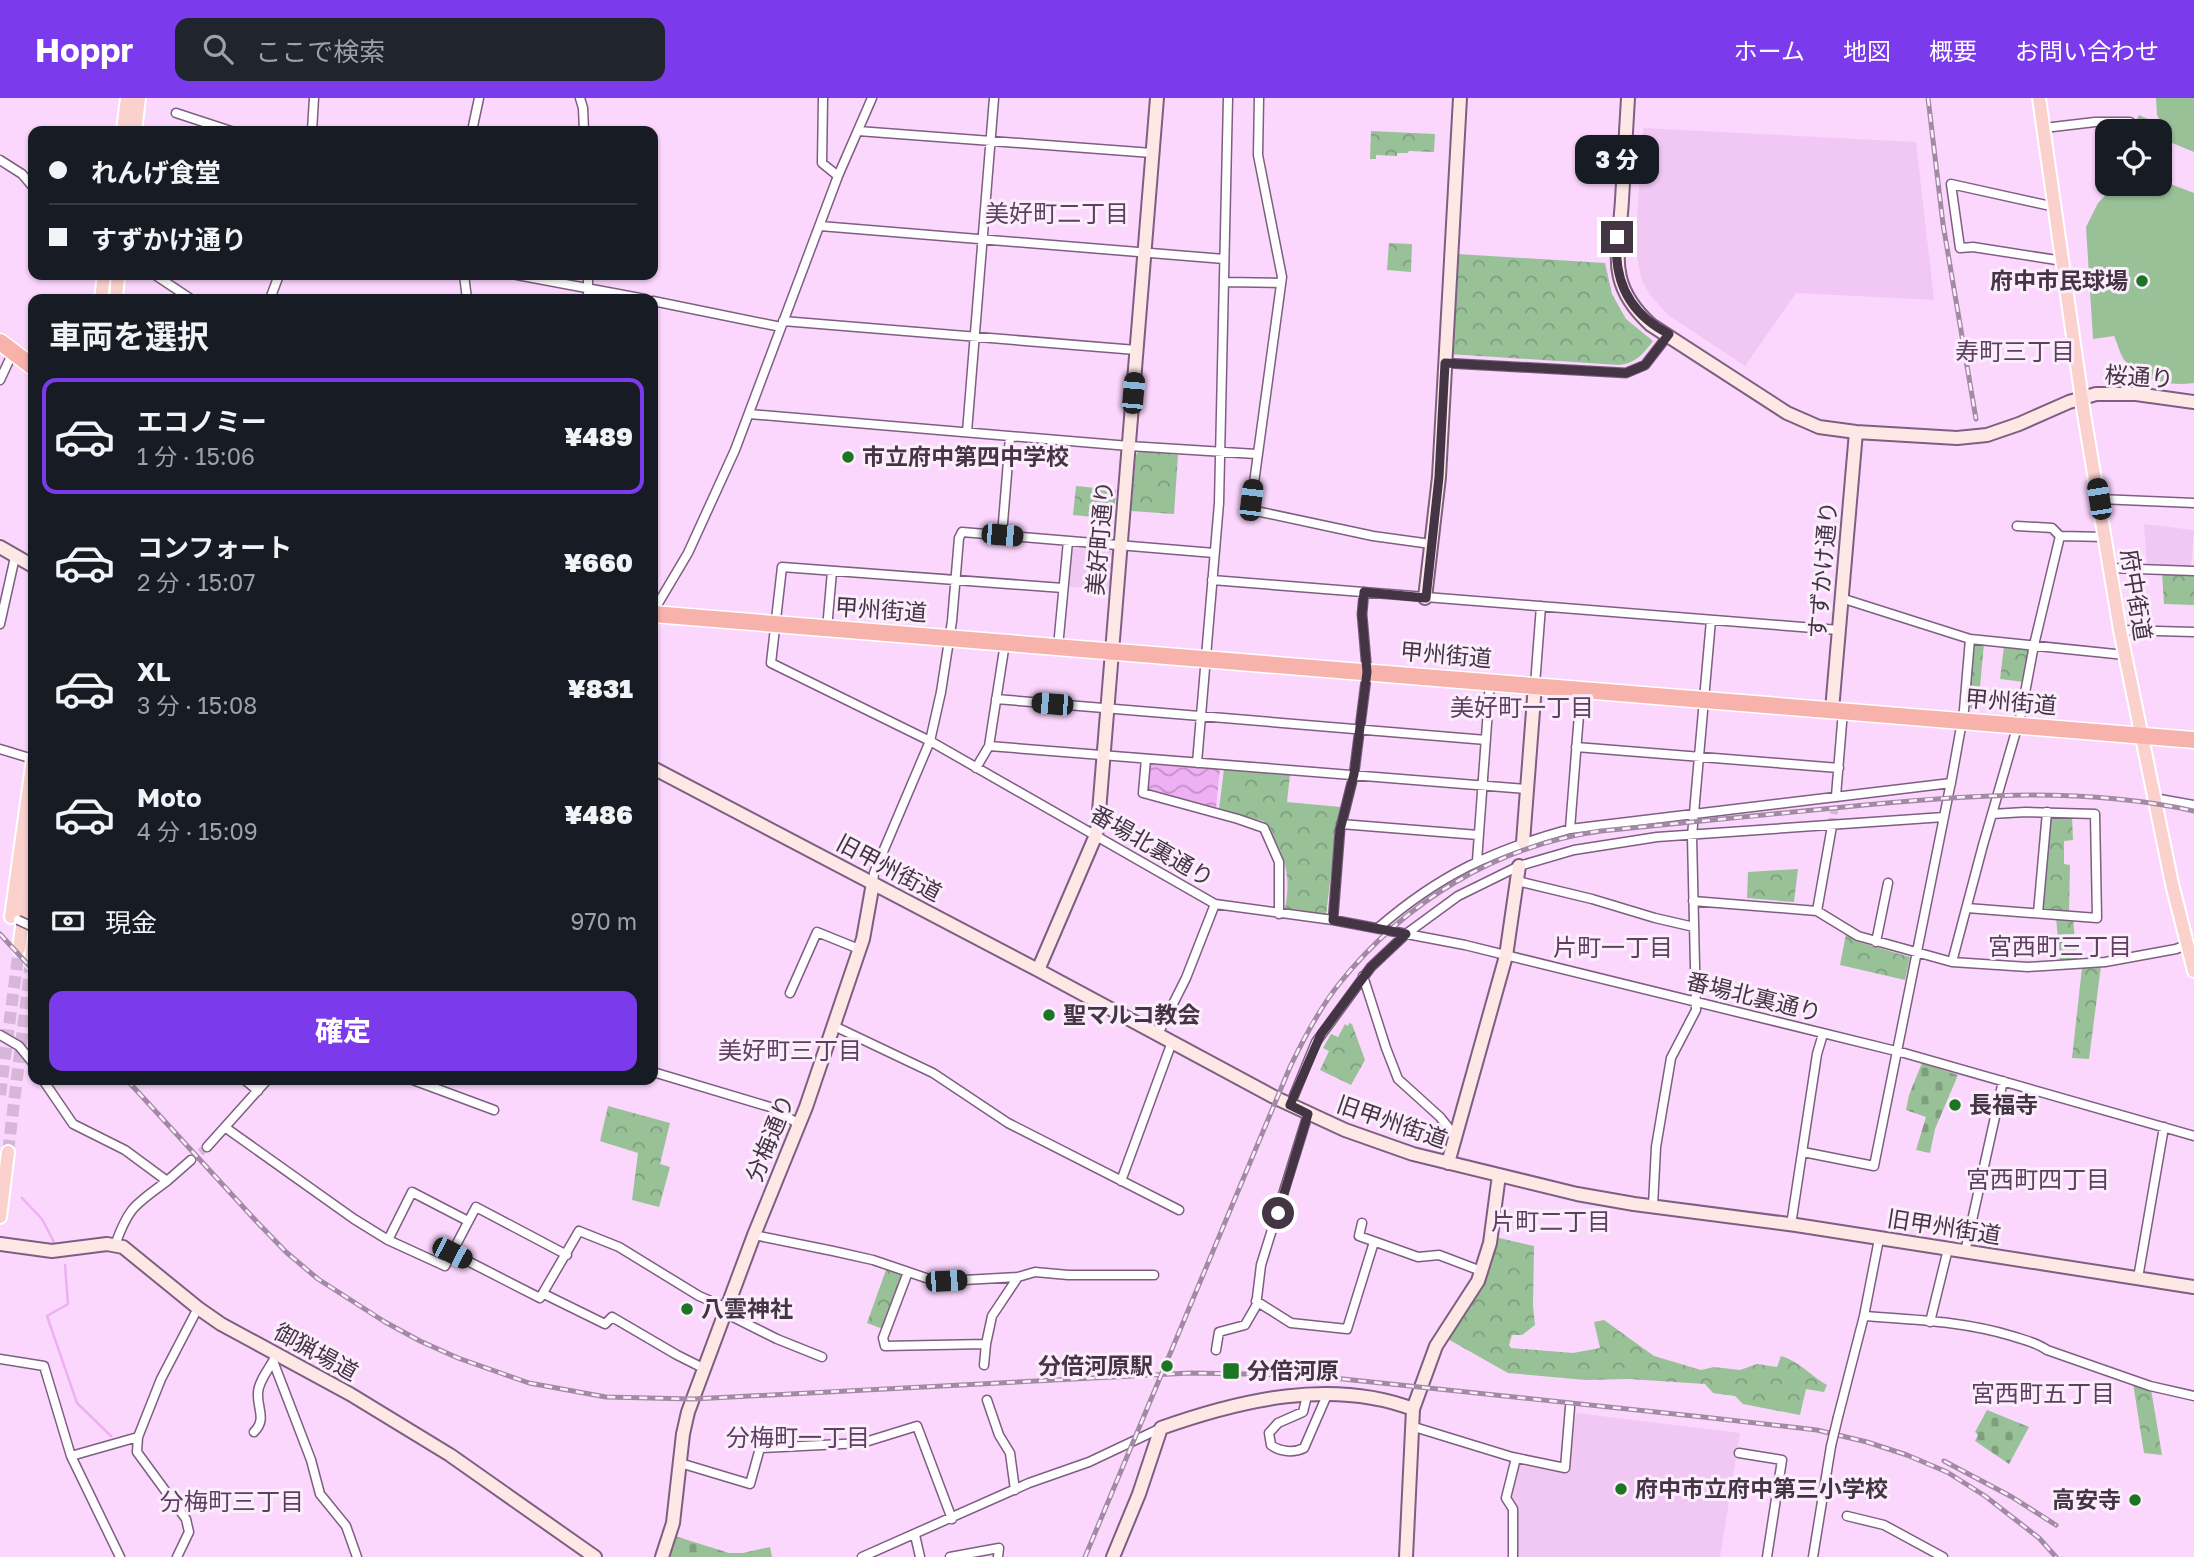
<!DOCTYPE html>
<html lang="ja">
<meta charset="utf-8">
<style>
body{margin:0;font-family:"Golos Text","Noto Sans JP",sans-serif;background:#20242c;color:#f1f3f6;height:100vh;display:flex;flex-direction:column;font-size:26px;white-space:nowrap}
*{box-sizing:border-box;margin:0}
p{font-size:23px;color:#9ea1a6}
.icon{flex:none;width:38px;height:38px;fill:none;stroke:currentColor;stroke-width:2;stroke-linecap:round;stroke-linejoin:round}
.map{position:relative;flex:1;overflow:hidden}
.sheet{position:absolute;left:28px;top:196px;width:630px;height:791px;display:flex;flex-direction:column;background:#171b24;border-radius:14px;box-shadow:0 2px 5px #0004}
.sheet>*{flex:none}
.top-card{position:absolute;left:28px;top:28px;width:630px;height:154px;border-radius:14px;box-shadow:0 2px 5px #0004;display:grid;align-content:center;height:154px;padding:0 21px;background:#171b24}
.fabs{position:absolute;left:2095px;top:21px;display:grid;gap:14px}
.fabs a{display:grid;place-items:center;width:77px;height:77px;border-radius:14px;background:#171b24;box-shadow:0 2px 5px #0004;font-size:35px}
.end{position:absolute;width:32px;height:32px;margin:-16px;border:9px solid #443545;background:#fff;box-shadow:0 0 0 4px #fff}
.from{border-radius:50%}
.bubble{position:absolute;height:49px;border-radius:14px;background:#171b24;box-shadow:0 2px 5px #0004;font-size:23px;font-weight:800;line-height:49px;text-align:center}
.car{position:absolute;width:21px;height:42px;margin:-21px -10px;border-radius:9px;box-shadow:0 0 5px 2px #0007;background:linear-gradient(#222 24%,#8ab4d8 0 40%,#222 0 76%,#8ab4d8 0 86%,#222 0)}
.top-card b{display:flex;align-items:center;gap:24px;height:66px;font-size:26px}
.top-card b+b{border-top:2px solid #363941}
.top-card i{width:18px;height:18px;background:#f1f3f6}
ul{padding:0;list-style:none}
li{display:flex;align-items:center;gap:21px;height:116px;margin:0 14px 10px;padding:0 7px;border:4px solid transparent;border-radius:14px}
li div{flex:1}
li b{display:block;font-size:26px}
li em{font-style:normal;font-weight:800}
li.selected{border-color:#7c3aed}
li>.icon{width:63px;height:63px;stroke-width:1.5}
h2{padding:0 21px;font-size:32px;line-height:84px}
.pay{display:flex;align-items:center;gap:18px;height:77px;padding:0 21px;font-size:26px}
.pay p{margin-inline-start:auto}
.cta{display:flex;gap:14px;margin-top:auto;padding:14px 21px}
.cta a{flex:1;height:80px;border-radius:14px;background:#7c3aed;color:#fff;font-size:28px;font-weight:800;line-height:80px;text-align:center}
header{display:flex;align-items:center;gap:42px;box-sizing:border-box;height:98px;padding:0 35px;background:#7c3aed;color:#fff}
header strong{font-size:33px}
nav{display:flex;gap:38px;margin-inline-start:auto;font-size:24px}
.search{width:490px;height:63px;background:#20242c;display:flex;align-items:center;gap:18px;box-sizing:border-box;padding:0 24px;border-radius:14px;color:#9ea1a6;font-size:26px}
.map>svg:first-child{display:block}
.built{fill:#f1c8f4}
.grass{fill:#99c198}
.forest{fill:url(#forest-crowns)}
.cemetery{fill:url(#cemetery-stones)}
.water{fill:url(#water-waves)}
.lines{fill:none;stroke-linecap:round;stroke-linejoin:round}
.stream{stroke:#eeb0f3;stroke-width:2.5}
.street-tunnel{stroke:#d6b7d9;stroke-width:8;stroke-dasharray:8 4;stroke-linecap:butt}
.primary-tunnel{stroke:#d6b7d9;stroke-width:12;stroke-dasharray:12 6;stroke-linecap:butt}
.street-casing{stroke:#7e5e81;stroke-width:11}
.secondary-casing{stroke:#7e5e81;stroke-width:16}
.primary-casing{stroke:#fff;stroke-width:16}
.highway-casing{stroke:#fff;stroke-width:19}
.street{stroke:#fff;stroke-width:8}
.secondary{stroke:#fde8e6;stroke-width:12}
.primary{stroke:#fbd1cd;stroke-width:12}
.highway{stroke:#f8b2ac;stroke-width:16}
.rail-casing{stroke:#a289a4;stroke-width:5}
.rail{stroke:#fbedfc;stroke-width:2.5;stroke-dasharray:8;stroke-linecap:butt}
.street-bridge-casing{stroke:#7e5e81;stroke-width:11;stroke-linecap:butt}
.street-bridge{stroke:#fff;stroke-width:8}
.route{stroke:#443545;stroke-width:9}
.poi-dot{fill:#1b7523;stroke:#fbedfc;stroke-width:2.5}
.labels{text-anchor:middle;stroke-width:6;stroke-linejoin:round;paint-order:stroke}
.poi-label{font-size:23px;font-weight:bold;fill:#443545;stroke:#fbedfc;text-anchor:start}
.street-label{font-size:23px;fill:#443545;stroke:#fbedfc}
.neighbourhood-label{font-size:24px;fill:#5d3f5f;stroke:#fbedfc}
</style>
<header>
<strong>Hoppr</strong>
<div class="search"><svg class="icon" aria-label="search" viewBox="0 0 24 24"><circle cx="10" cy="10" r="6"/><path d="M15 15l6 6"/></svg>ここで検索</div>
<nav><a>ホーム</a><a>地図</a><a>概要</a><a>お問い合わせ</a></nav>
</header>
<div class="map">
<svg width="2194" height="1459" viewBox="0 0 2194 1459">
<defs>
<pattern id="forest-crowns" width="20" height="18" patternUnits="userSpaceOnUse" patternTransform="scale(1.75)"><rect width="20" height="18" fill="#99c198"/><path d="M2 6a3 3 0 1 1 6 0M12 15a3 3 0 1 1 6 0" fill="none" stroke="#7e9e7e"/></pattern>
<pattern id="cemetery-stones" width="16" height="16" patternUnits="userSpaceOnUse" patternTransform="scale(1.75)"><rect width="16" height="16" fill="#99c198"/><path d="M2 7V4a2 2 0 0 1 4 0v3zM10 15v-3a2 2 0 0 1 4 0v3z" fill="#7e9e7e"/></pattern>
<pattern id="water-waves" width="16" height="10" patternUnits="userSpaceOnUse" patternTransform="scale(1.75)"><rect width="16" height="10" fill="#eeb0f3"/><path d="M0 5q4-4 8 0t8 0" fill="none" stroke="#c290c7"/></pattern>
</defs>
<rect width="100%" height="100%" fill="#fbd7fe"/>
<path class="built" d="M1643,30L1916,44L1934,202L1796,195L1745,268L1668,217L1650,197L1642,183L1635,150Z
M2144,426L2194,432L2191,468H2147Z
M1069,444L1118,448L1115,493L1065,488Z
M1576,1315L1740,1335L1720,1459H1516L1517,1407L1510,1396L1518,1369L1521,1367L1568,1374Z"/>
<path class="grass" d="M2156,0H2194V54L2160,40V33H2142L2133,29L2139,17L2163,28L2157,17Z
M2160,82L2194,95V285C2169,288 2144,284 2126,264C2120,258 2118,246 2114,238L2093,241L2086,129L2098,105L2112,90L2122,86H2160Z"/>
<path class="forest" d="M1371,33L1435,36L1434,54L1409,53L1408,55H1397V58L1376,57V61H1370Z
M1389,145L1412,146L1411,174L1387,172Z
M1458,156L1605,165L1612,196L1626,221L1653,243C1643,256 1636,265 1619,267L1449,256Z
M1139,353L1178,357L1174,416L1131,413L1136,357Z
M1076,388L1116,392L1114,421L1073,417Z
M2162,475L2194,476V507L2164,506Z
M1973,544L1984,545L1978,611L1967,609Z
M2004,548L2027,550L2030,553L2024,584L2000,581Z
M1224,671L1290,676L1287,704L1341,709L1338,719L1326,817L1285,811C1292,773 1284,759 1267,727L1263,723L1219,711Z
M2049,718H2072L2073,742L2064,743V766L2070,767L2069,813L2043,812Z
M1798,771L1794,804L1747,800L1748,774Z
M2056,820L2073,821L2077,862L2060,863Z
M1846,836L1856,843L1910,859L1905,882L1840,867Z
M2101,868L2089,961L2072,960L2082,870Z
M1349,925L1352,926L1365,962L1351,987L1320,972L1329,953L1323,950L1331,936L1338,939L1345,926L1348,928Z
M608,1008L670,1025L660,1066L670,1069L659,1109L632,1102L638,1055L600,1043Z
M1495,1139L1534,1148L1533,1208L1535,1227L1522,1237H1512L1509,1247L1511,1250L1573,1255L1600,1250L1594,1224L1604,1222L1654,1258L1701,1272L1714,1269L1740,1272L1757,1266L1777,1269L1781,1258C1799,1263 1811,1278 1827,1287L1824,1294L1806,1291L1800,1317L1743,1306L1735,1298L1713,1295L1705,1286L1629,1281L1586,1282L1508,1275L1446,1240Z
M887,1169L904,1174L883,1231L867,1225Z
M2133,1285L2151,1291L2162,1357L2144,1355Z"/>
<path class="cemetery" d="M1922,965L1958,977L1935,1031L1930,1055L1916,1052L1926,1019L1906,1012L1909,997Z
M1987,1312L2029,1329L2009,1366L1975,1343L1978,1337L1975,1334Z
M675,1438L729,1455H743L770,1449L772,1459H667Z"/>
<path class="water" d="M1150,665L1220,671L1216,710L1147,691Z"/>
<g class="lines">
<path class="stream" d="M22,1100L42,1121L54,1144
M65,1167L68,1206L47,1218L77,1305L111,1338"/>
<path class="street-tunnel" d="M1832,728L1836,698
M191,1062L207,1049"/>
<path class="primary-tunnel" d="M0,997L19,851
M8,1054L31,864"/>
<defs>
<path id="street" d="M580,0L583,10L584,33
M823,0L822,65L838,78
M1259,0L1258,57L1282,179L1251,407L1256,413L1373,438L1431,446
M176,15L231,33
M2044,30L2095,24H2130
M312,33L314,0
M472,33L479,0
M858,33L1152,55
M0,62L22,76L33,89
M2055,109L1951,86L1960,150L1973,149L2063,163
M820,128L1224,161
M155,177L191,201
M464,177L467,201
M517,177L645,201
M588,177V201
M1224,184L1281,185
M270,201L279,177
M653,203L781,229
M783,223L1136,252
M1445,265L1626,275L1645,267L1669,236
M0,282L13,254
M749,316L1129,348L1256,356
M967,334L994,0
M2099,401L2194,405
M2017,428L2052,430L2060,438
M1002,437L1010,339
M2110,470L2194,473
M1212,482L1839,532
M1063,490L782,469L771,565L930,643L1215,806L1333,822L1465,847L1904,955L2194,1038
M1841,500L1970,541L2125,557
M653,514L688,455L735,352L838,78L872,0
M0,526L15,459
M827,531L832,473
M2120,532L2194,534
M1058,549L1068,443
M1535,587L1541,508
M996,601L1486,642
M989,648L1527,691
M1576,649L1839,670
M0,651L33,661
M1146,661L1143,695L1238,721L1264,730L1279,764V816
M1197,665L1219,405L1228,0
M976,670L989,648L1005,545
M1836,698L1843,613
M2154,700L2194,707
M1341,726L1478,737
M1570,731L1581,591
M1477,763L1490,584
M1517,783L1592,801L1655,820L1694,829
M873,785L874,775L930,643L941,594L952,523L959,440L962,434L1214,455
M1693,803L1817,813L1858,838L1952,864L2028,869L2105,864L2176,851L2194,844
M1967,810L2097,820L2095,716L2025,714L1992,716
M1817,813L1832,728
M2038,815L2047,714
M1333,822L1340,732L1354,676L1367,574L1362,516L1364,494
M1378,830C1439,777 1493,752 1570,731L1951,685
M1876,844L1888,785
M1952,864L1983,747L2021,616L2034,547L2060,438L2106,439
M1363,878L1386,950L1398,981L1440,1019L1455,1038
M790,895L817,834L859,851
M834,928L933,975L1008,1025L1179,1112
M1158,936L1186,880L1215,806
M0,937L19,948L33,965
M653,974L770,1009L799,1026
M43,982L73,1026L125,1052L167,1083C135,1107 129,1108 115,1147
M245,982L258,993
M413,982L494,1012
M1290,1007L1316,944L1371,869L1406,836L1458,798L1519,768L1574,752L1657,739L1944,719
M226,1030L354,1121L388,1142L445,1168L476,1109L567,1157
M207,1049L267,982
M1803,1054L1874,1068L1952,679L1964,612L1970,541
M167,1083L191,1062
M1121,1083L1172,944
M1653,1108L1656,1049L1671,960L1696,912L1692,738L1711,522
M1362,1125L1359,1138L1418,1159L1439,1157L1481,1173
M1791,1127L1817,956L1823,936
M754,1137L833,1153L873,1162L929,1181L946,1183L1018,1179L1035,1174L1068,1177H1154
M388,1142L412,1094L468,1123
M1965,1154L2003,983
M452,1155L540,1200L579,1133L619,1149L699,1198L727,1210
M908,1174L883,1240L885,1248L986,1246
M2138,1180L2164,1029
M544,1196L605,1226L612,1219L677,1257L705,1271
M1256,1203L1291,1225L1347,1231L1374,1144
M725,1215L777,1241L822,1259
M1864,1218C1915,1222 1962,1223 2012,1238C2024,1242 2036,1244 2047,1252L2150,1288L2194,1298
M1930,1224L1948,1151
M1216,1252L1219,1234L1245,1227L1256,1208L1261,1167L1308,1016
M276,1256L273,1263L311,1362L320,1396L346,1428L357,1459
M0,1261L44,1268L71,1358L120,1459
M984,1267L986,1246L992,1218L1018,1179
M1307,1298L1303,1314L1278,1325L1269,1335L1271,1347C1280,1354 1294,1355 1304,1350L1327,1297
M987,1302L999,1337L1010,1355L1015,1392
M1838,1319L1864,1218L1879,1141
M1411,1328L1512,1359L1565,1370L1570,1309
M254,1334C267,1321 257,1311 258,1295C258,1285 268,1272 273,1263
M1739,1355L1782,1362L1767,1459
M71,1358L138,1339
M680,1365L750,1386L760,1350L862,1345L917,1328L952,1421
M1847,1418L1884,1427L1943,1459
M915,1437L920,1459
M177,1459L189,1434L186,1421L137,1354L138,1339L161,1281L198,1210
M862,1459L1029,1385L1089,1364L1161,1330
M950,1459L999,1450L998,1459
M1513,1459V1411L1506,1400L1516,1360
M1813,1459L1831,1348"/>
<path id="secondary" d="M1628,0C1626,34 1624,68 1622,102C1619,154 1605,185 1651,227L1787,315L1819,329L1856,334L1957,340L1987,337L2019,326L2069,304L2096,296H2136L2194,304
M0,449L33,468
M1425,500L1439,379L1460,0
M1832,612L1856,334
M653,670L1038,872L1276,1000L1345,1032L1413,1056L1577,1096L1634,1106L1796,1127L2194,1189
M1523,744L1535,587
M1038,872L1096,737L1098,726L1157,0
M1448,1065L1506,858L1519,768
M0,1146L52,1153L107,1146L123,1149L198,1210L221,1226L350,1296L450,1357L595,1459
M662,1459L673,1425L683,1336L688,1314L754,1137L806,1009L863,841L873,785
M1113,1459L1139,1396L1161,1330C1240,1302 1332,1280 1413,1311
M1406,1459L1413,1311L1436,1248L1478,1183L1490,1145L1499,1077"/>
<path id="primary" d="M2039,0L2084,316L2120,532L2172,786L2194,873
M123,33L127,0
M135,33L139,0
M101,201L104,177
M116,201L118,177
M11,819L33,661
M19,851L33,747
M31,864L33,845
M0,1119L8,1054"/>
<path id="highway" d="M0,244L33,269
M653,516L2194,642"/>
</defs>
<use href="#street" class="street-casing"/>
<use href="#secondary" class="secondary-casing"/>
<use href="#primary" class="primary-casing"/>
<use href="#highway" class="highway-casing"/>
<use href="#street" class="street"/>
<use href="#secondary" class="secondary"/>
<use href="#primary" class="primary"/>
<use href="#highway" class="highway"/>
<defs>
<path id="rail" d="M1928,0L1943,126L1976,321
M0,836L33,872
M127,982L257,1124L286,1154L318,1181L385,1224L420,1243L458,1260L529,1285L606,1299L693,1301L1190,1275L1305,1277L1703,1319L1817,1332L1867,1344L1907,1357L1947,1374L1985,1398L2039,1440L2056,1459
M1944,1363L2012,1399L2056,1427
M1085,1459L1290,969C1304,940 1319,911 1339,886C1404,804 1498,747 1601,733C1679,725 1757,718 1834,710C1954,698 2075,687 2194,713"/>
</defs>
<use href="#rail" class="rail-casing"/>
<use href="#rail" class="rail"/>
<defs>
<path id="street-bridge" d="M18,822L33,829
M1831,1348L1838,1319"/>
</defs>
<use href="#street-bridge" class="street-bridge-casing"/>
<use href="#street-bridge" class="street-bridge"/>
</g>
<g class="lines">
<path class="route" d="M1278,1115L1308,1016L1290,1007L1321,936L1371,869L1406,836L1333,822L1340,732L1354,676L1367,574L1362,516L1364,494L1426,500L1439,379L1445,265L1626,275L1645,267L1669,236C1630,216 1613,183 1617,139"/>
</g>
<g class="poi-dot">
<circle cx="2142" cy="183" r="7"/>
<circle cx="848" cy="359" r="7"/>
<circle cx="1049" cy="917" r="7"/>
<circle cx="1955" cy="1007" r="7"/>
<circle cx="687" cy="1211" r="7"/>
<circle cx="1167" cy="1268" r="7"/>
<rect x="1222" y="1264" width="18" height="18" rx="3.5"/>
<circle cx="1621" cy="1391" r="7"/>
<circle cx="2135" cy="1402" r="7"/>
</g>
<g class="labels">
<g class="poi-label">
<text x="2128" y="191" text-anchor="end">府中市民球場</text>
<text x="862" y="367">市立府中第四中学校</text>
<text x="1063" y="925">聖マルコ教会</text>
<text x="1969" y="1015">長福寺</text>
<text x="701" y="1219">八雲神社</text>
<text x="1153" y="1276" text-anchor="end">分倍河原駅</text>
<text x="1247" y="1281">分倍河原</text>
<text x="1635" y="1399">府中市立府中第三小学校</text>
<text x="2121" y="1410" text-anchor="end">高安寺</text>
</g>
<g class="street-label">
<text transform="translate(2139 279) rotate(4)" y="8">桜通り</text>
<text transform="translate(1100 440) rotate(-85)" y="8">美好町通り</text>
<text transform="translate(1823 472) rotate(-85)" y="8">すずかけ通り</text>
<text transform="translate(2136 497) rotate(81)" y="8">府中街道</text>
<text transform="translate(881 512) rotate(4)" y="8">甲州街道</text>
<text transform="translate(1446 557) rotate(5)" y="8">甲州街道</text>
<text transform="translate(2011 604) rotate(5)" y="8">甲州街道</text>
<text transform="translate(1152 748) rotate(30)" y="8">番場北裏通り</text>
<text transform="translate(889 770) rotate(28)" y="8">旧甲州街道</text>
<text transform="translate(1754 899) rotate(14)" y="8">番場北裏通り</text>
<text transform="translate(1392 1024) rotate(19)" y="8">旧甲州街道</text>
<text transform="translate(770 1040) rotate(-68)" y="8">分梅通り</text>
<text transform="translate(1944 1129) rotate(9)" y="8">旧甲州街道</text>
<text transform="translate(316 1254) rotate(29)" y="8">御猟場道</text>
</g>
<g class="neighbourhood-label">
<text x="1057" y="124">美好町二丁目</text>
<text x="2015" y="262">寿町三丁目</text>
<text x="1522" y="618">美好町一丁目</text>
<text x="2060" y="857">宮西町三丁目</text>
<text x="1613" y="858">片町一丁目</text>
<text x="790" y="961">美好町三丁目</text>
<text x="2038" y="1090">宮西町四丁目</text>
<text x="1551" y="1132">片町二丁目</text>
<text x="2043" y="1304">宮西町五丁目</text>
<text x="798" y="1348">分梅町一丁目</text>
<text x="232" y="1412">分梅町三丁目</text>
</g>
</g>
</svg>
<div class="fabs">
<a><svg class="icon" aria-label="locate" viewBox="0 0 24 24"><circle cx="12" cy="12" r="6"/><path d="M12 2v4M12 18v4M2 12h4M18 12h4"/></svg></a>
</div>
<i class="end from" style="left:1278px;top:1115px"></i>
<i class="end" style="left:1617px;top:139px"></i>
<div class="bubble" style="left:1575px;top:37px;width:84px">3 分</div>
<i class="car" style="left:1133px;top:295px;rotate:5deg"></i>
<i class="car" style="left:2099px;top:401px;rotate:351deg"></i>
<i class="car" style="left:1251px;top:402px;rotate:7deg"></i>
<i class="car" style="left:1002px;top:437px;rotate:95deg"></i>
<i class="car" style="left:1052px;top:606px;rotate:275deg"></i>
<i class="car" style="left:452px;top:1155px;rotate:117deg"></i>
<i class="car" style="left:946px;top:1183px;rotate:87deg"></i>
<div class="top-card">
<b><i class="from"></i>れんげ食堂</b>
<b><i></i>すずかけ通り</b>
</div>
<section class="sheet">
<h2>車両を選択</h2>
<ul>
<li class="selected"><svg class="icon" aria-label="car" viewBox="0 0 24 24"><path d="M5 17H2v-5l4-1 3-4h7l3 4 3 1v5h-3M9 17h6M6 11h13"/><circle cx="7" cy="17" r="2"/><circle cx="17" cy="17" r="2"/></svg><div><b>エコノミー</b><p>1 分 · 15:06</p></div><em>¥489</em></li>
<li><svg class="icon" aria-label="car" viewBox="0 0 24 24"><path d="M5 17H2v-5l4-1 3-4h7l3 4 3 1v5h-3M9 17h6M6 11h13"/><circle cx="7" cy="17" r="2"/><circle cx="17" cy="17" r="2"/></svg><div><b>コンフォート</b><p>2 分 · 15:07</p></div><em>¥660</em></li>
<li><svg class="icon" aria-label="car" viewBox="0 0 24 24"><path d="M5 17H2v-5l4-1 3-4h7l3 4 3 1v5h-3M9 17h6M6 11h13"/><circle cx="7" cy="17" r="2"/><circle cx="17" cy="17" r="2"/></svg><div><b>XL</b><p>3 分 · 15:08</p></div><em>¥831</em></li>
<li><svg class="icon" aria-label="car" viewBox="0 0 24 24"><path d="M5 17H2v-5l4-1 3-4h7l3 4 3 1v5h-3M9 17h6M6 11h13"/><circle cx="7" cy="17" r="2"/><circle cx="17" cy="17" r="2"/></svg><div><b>Moto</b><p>4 分 · 15:09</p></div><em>¥486</em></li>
</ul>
<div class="pay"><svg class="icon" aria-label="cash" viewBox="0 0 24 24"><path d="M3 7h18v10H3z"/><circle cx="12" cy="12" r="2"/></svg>現金<p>970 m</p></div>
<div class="cta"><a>確定</a></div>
</section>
</div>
